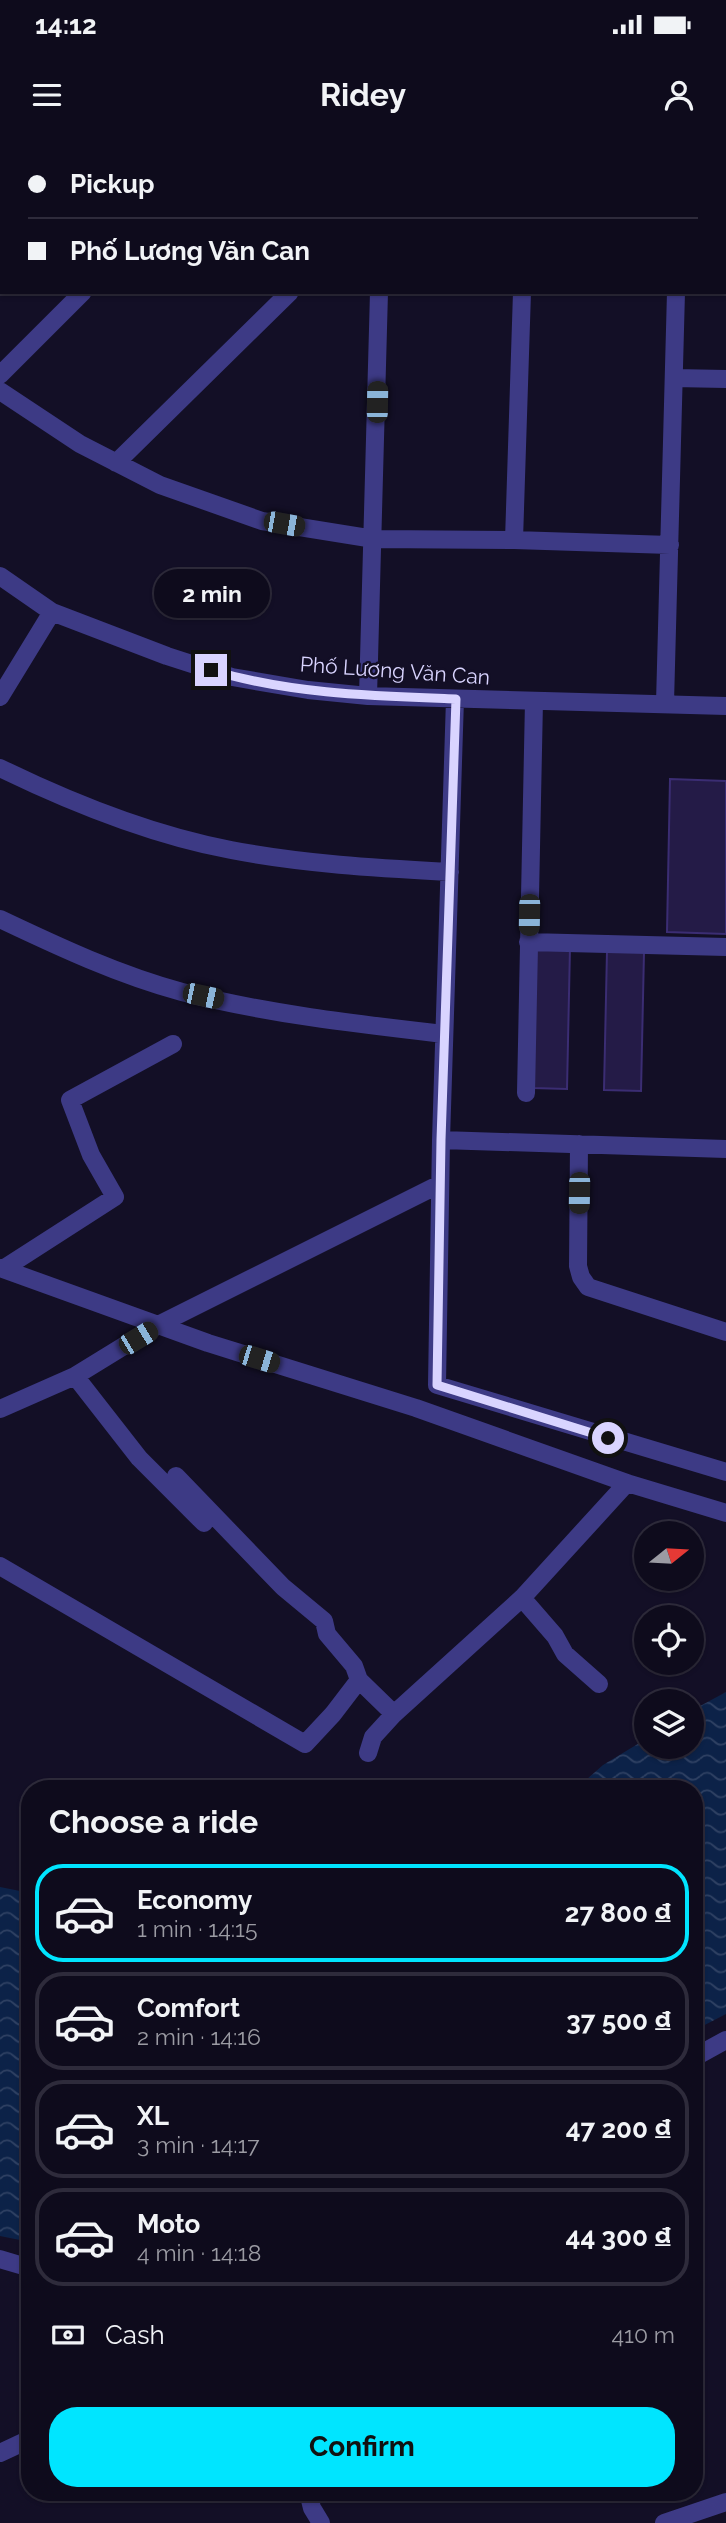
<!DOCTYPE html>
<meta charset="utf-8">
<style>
body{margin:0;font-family:Raleway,sans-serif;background:#171425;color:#f1f3f6;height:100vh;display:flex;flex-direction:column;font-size:26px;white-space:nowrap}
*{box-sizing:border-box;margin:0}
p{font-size:23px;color:#9b9ba3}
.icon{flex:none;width:38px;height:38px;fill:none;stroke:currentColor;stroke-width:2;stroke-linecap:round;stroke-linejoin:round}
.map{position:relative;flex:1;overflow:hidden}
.panel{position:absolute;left:21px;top:1640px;width:682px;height:721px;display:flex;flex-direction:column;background:#0e0b1c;border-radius:28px;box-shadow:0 2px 5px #0004,0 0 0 2px #2e2b3b}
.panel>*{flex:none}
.top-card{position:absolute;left:0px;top:0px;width:726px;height:154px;box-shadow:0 2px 5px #0004,0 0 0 2px #2e2b3b;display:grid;align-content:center;height:154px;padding:0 28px;background:#0e0b1c}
.needle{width:46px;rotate:72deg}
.fabs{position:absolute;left:634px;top:1381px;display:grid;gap:14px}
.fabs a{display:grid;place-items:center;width:70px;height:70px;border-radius:50%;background:#0e0b1c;box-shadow:0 2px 5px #0004,0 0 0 2px #2e2b3b;font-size:35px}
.end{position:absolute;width:32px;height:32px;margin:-16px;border:9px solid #d9d4ff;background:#111;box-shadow:0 0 0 4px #111}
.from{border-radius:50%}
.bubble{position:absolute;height:49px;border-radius:24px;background:#0e0b1c;box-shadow:0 2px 5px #0004,0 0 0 2px #2e2b3b;font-size:23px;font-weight:700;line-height:49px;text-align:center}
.car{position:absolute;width:21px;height:42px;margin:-21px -10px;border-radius:9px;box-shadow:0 0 5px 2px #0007;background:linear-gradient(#222 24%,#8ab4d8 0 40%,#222 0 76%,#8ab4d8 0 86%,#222 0)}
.top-card b{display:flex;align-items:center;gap:24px;height:66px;font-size:26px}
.top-card b+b{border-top:2px solid #2e2b3b}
.top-card i{width:18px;height:18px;background:#f1f3f6}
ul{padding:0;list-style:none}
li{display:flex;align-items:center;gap:21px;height:98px;margin:0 14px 10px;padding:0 14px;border:4px solid #2e2b3b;border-radius:28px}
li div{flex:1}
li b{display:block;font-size:26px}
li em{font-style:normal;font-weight:700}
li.current{border-color:#00e5ff}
li>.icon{width:63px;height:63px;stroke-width:1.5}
h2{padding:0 28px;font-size:32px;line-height:84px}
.pay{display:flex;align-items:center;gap:18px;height:77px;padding:0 28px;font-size:26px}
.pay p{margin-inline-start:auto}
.button{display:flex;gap:14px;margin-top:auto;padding:14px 28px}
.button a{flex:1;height:80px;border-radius:28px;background:#00e5ff;color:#111;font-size:28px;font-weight:700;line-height:80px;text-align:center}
.status{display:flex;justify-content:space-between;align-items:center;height:49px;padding:0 35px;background:#0e0b1c;direction:ltr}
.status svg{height:19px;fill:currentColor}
header{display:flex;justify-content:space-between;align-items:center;height:91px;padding:0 28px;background:#0e0b1c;font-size:32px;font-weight:700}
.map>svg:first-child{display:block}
.water{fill:url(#water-waves)}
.building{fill:#241b47;stroke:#3b2d73;stroke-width:2}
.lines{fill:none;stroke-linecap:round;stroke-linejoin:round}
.minor{stroke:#3d3a85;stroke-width:18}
.route{stroke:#d9d4ff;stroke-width:9}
.labels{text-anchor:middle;stroke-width:5;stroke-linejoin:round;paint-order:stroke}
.street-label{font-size:21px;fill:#d9d4ff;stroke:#130f26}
</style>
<div class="status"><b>14:12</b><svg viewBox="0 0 49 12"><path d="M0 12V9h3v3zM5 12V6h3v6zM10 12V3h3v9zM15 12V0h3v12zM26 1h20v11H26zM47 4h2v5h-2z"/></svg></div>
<header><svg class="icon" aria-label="menu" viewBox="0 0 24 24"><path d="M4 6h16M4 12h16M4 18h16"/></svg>Ridey<svg class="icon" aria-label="person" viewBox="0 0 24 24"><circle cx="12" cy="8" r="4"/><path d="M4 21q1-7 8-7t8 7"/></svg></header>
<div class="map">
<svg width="726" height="2383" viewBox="0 0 726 2383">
<defs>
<pattern id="water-waves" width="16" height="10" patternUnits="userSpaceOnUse" patternTransform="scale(1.75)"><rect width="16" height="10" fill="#0c2248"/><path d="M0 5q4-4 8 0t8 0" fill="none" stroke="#2f4163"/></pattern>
</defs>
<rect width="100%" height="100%" fill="#130f26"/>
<path class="water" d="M726,1552V1874L695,1890V1648H577L603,1625L646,1599V1606H691V1571Z
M0,1747L30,1753V2102L0,2096Z"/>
<path class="building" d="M670,639L726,641V794L667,792Z
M536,806L570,807L567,949L533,948Z
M607,811L644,812L641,951L604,950Z"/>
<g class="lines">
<path class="minor" d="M235,2L237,0
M528,2V0
M679,2V0
M0,235L83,152
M674,238L726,239
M0,251L80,304L160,345L262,381L374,399L514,400L670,405
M116,323L290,152
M514,400L522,152
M0,436L52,472L167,516L232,537L308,550L368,556L726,566
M368,556L379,152
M0,557L52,472
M455,559L441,1000L437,1245L726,1332
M665,563L676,152
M0,628C74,664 151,695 231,710C303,724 377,728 450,732
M0,779C59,807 119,835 182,852C268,874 357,884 444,894
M528,802L726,807
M526,953L534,561
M441,1000L726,1009
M579,1004L578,1126L581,1137L588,1147L726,1192
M0,1128L208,1203L416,1268L627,1343L726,1373
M3,1129L115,1057L91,1015L70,960L173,904
M75,1236L139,1318L204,1383
M0,1269L75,1236L158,1185L440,1044
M176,1336L283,1447L324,1481L327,1494L354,1526L359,1540L394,1574
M0,1426L305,1604L333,1574L359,1540
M522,1458L555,1496L565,1514L599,1544
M368,1613L373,1597L394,1574L522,1458L627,1343
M695,1917L726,1900
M0,2119L30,2128
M0,2313L30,2299
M308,2352L312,2368L321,2383
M664,2383L726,2362"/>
</g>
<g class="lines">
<path class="route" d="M211,530C289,554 374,556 456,559L441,1000L437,1245L608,1298"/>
</g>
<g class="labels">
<g class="street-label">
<text transform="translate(395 531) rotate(4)" y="7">Phố Lương Văn Can</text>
</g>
</g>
</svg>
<div class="fabs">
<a><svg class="needle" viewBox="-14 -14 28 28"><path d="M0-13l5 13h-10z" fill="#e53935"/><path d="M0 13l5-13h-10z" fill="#9b9ba3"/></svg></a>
<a><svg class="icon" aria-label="locate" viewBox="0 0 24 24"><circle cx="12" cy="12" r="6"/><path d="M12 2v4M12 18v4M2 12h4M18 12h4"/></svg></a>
<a><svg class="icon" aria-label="layers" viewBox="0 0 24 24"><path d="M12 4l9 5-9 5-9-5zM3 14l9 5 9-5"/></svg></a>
</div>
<i class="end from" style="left:608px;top:1298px"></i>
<i class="end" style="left:211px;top:530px"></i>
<div class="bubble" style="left:154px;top:429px;width:116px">2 min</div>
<i class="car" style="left:377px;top:262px;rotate:1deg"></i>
<i class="car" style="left:284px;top:384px;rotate:100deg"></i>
<i class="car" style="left:529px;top:775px;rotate:181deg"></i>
<i class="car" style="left:203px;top:856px;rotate:102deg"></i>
<i class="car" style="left:579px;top:1053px;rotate:181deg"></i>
<i class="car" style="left:138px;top:1198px;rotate:59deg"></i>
<i class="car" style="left:259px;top:1219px;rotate:107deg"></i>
<div class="top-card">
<b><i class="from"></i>Pickup</b>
<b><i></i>Phố Lương Văn Can</b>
</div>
<section class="panel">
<h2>Choose a ride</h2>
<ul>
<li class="current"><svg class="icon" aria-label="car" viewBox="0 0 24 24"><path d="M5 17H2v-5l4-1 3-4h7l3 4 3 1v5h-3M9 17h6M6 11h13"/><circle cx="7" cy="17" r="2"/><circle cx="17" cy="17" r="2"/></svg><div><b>Economy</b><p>1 min · 14:15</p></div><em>27 800 ₫</em></li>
<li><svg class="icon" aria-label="car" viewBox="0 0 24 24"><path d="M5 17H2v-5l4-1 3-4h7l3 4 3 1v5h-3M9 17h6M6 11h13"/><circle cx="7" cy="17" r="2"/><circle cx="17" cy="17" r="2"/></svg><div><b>Comfort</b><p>2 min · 14:16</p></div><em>37 500 ₫</em></li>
<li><svg class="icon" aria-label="car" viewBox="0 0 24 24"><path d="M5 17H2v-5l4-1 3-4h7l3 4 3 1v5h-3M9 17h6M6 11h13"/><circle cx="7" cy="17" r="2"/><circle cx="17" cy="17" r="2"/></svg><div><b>XL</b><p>3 min · 14:17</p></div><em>47 200 ₫</em></li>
<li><svg class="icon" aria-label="car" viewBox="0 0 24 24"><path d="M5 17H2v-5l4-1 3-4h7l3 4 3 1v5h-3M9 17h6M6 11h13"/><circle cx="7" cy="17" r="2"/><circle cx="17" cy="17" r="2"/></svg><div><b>Moto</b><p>4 min · 14:18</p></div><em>44 300 ₫</em></li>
</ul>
<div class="pay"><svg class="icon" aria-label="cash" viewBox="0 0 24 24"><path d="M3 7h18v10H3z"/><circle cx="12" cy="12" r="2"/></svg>Cash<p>410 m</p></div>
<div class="button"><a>Confirm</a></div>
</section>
</div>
